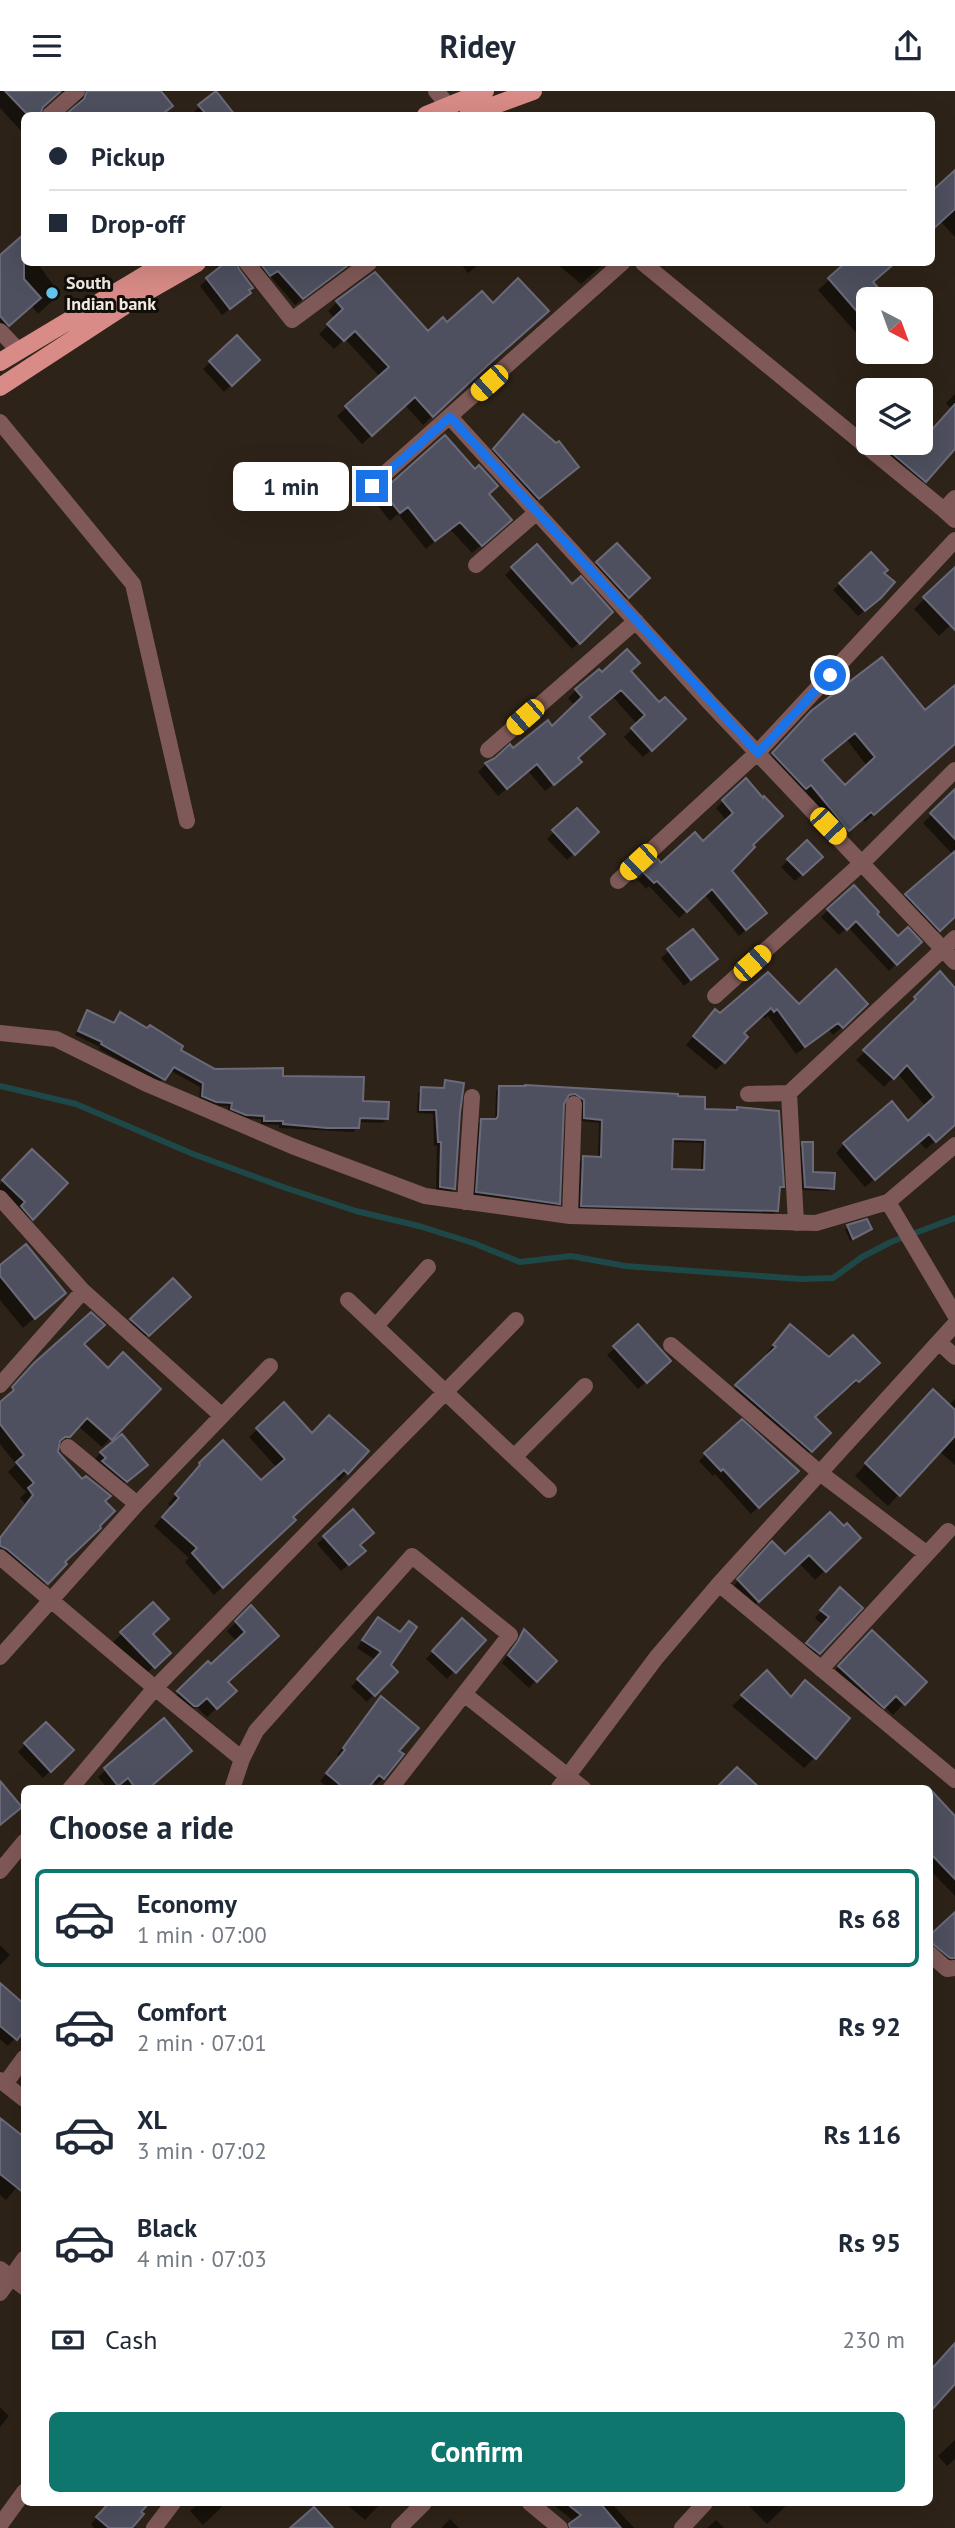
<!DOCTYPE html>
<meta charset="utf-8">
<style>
body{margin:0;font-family:"PT Sans",sans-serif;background:#f2f2f3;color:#1f2937;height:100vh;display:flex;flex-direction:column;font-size:26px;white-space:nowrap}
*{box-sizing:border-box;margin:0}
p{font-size:23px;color:#747a83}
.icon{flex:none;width:38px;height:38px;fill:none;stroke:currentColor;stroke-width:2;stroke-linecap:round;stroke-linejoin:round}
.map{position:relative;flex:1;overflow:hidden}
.sheet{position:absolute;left:21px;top:1694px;width:912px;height:721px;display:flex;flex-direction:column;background:#fff;border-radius:10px;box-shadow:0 7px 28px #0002}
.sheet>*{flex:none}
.banner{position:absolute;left:21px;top:21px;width:914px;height:154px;border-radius:10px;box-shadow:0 7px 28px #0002;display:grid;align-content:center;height:154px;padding:0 28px;background:#fff}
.needle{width:46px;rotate:139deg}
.fabs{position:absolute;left:856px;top:196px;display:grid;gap:14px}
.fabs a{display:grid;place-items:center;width:77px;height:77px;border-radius:10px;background:#fff;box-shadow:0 7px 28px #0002;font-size:35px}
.end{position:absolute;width:32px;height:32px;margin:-16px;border:9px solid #1a73e8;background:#fff;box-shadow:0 0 0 4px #fff}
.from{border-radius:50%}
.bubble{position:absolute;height:49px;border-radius:10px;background:#fff;box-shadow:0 7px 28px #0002;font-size:23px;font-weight:700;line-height:49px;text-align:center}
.car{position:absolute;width:21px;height:42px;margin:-21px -10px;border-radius:9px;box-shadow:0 0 5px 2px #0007;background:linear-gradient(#f5c518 24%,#345 0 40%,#f5c518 0 76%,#345 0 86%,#f5c518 0)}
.banner b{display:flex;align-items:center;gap:24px;height:66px;font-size:26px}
.banner b+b{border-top:2px solid #e0e1e3}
.banner i{width:18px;height:18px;background:#1f2937}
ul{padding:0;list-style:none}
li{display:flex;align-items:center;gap:21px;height:98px;margin:0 14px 10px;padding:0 14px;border:4px solid transparent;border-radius:10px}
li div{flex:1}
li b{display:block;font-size:26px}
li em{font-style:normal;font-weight:700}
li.on{border-color:#0f766e}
li>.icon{width:63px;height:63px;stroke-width:1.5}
h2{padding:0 28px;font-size:32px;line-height:84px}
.pay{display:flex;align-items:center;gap:18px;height:77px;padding:0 28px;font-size:26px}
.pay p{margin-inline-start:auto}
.cta{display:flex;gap:14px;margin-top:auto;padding:14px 28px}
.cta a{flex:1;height:80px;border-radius:10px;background:#0f766e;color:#fff;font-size:28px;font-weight:700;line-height:80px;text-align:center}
header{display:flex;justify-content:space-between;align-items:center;height:91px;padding:0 28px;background:#fff;font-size:32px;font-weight:700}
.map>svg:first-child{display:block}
.shadow{fill:#0007;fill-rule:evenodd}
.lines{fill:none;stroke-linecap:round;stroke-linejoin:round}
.stream{stroke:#1e4747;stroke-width:6}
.building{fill:#4f505f;stroke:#6a6a7a;stroke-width:2;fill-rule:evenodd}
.street{stroke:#7f5957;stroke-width:16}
.primary{stroke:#d98b87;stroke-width:18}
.route{stroke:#1a73e8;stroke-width:9}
.poi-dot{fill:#64c5ee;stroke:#120e09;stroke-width:2.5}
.labels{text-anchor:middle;stroke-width:6;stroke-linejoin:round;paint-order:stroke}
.poi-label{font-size:18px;font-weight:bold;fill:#f2ebe4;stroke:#120e09;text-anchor:start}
</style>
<header><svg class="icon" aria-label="menu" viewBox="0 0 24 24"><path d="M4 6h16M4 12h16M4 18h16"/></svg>Ridey<svg class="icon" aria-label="share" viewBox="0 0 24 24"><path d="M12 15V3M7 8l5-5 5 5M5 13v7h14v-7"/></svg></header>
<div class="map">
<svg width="955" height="2437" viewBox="0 0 955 2437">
<rect width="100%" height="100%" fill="#2e2318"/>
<path class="shadow" d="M0,0H68L57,3L40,18L38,24H24L23,42L0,17Z
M87,0L109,24H67Z
M103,0H165L162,3L171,15L161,24H122Z
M200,15L232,23L230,24H195L193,22Z
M955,81V146L940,130L931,139V103Z
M24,145V172H40L38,173L60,203L38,223L31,214L0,242V163L1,165Z
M235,172L234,176L241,209L222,224L200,195L207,188Z
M247,172H292L301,184L309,189L329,172H341L344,175L295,214L270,185L263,191Z
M460,172H481L468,182Z
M556,172H605L581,193Z
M848,172H894L871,192L886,208H868V255L818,199Z
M337,211L428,242L476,283L423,334L405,314L362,353L337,325L380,286L345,248L334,258L319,243L335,228L328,220Z
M237,247L257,269L224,301L203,278Z
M873,261H890L880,269Z
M955,303V357L914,400L877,370L896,352H920L952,319L946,312Z
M516,332L570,383L531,414L487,366Z
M444,346L487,404L501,437L472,462L450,438L426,458L398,423L390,430L374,410Z
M617,454L648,487L621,513L590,479Z
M871,464L882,482L873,513L858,525L833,499Z
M512,477L572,496L611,521L572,558L505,484Z
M955,478V530L939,545L914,518Z
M602,584L676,636L643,666L624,646L637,633L612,605L587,627L572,679L545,700L528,680L498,705L478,681L486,673L552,637L575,615L568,607L576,599Z
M955,594V652L865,731L862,728L840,747L765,671L803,630L924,621ZM846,648L867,675L844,696L821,669Z
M746,689L751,754L730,779L758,829L739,845L704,803L679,827L649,795L646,798L638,789L658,770L661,774L703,752L727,730L716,717Z
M949,707L955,713V825L930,847L898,813L953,764L923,732Z
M577,719L597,741L567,769L547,748Z
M807,752L820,766L795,790L781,776Z
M828,819L875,823L897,847L919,851L889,880L848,836L839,844L821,826Z
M693,840L709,875L684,895L661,867Z
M940,882L955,899V1035L954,1034L926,1058L919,1051L865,1096L836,1062L844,1053L908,1032L926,1016L897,982L884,996L856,969L909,918L907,916Z
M768,883L799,915L858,922L833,944L829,939L796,963L768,925L765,928L761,924L741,942L724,971L716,979L686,954L707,928L720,925Z
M88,921L113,933L117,927L215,980L281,987L361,1012L387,1028L382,1032L358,1031V1036L353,1041L279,1037V1034L261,1033V1028L241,1027L228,1022V1015H211L199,1009L200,996L169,979L159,992L99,958L100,956L75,944Z
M446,991L454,1098L450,1102L436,1100L437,1054L434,1055L433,1023L417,1022L418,1002L422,998H441Z
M500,996H545L703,1019L782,1095L778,1099L777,1120L773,1123L578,1118L580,1071L583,1067L598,1068L599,1032L581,1030V1013L571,1005L565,1007L562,1012L558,1112L555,1116L473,1105L478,1033L482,1029L495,1030L496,1000ZM671,1051L702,1052L701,1081L670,1080Z
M803,1053L811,1083L832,1097L829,1100L802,1099L800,1056Z
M32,1060L65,1092L21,1138L0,1108V1093Z
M866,1130L870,1138L850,1150L845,1138Z
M0,1177L64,1202L23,1237L0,1209Z
M173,1190L188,1206L140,1251L124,1236Z
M638,1236L662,1277L638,1298L607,1264Z
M782,1243L829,1269L877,1272L849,1298L847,1296L813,1326L829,1342L802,1368L728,1304L769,1265L766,1263Z
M82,1253L108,1279L159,1298L102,1356L78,1335L60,1354H57L56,1361L82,1391L64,1473L38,1500L0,1468V1447L26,1414L20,1407L26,1401L8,1381L16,1373L0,1353V1313L25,1283Z
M955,1308V1374L939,1360L888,1415L855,1385L921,1312L948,1315Z
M284,1314L347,1382L339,1390L334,1386L291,1426L294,1429L214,1504L185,1471L189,1467L154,1435L172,1416L168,1413L193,1383L191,1382L223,1351L261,1392L277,1377L249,1346Z
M101,1362L138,1381L119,1397L94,1369Z
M706,1363L790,1387L751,1423L715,1383L713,1385L699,1370Z
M353,1420L358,1455L356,1467L341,1480L317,1453Z
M844,1438L859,1447L815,1489L799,1472L749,1519L730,1499L763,1461L785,1466Z
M833,1506L861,1517L812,1569L800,1560L823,1534L815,1527Z
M153,1513L151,1543L168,1562L143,1586L111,1553Z
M251,1517L277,1545L226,1592L234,1600L207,1626L196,1615L187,1624L169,1611L208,1573L211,1575L237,1551L227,1540Z
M462,1530L484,1549L447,1588L426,1568Z
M371,1536L389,1574L395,1581L367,1611L351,1596L375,1569L357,1557Z
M524,1541L555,1570L529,1597L502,1572Z
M861,1552L924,1591L893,1624L884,1615L872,1626L828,1587Z
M767,1582L790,1607L814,1667L804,1677L732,1615Z
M374,1614L397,1660L383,1687L376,1694L371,1690L365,1698H329L320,1690L340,1666L337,1664Z
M164,1630L147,1698H124L120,1693L114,1698H108L98,1686Z
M46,1633L71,1659L43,1687L18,1661Z
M929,1713L955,1728V1805L929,1778Z
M955,1822V1864L944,1875L929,1865V1848Z
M0,1854L10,1864L0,1874Z
M2,1896L24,1915V1937L8,1955L0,1948V1898Z
M0,2029L24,2048V2088L6,2109L0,2104Z
M0,2316L9,2325L0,2336Z
M955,2349V2368L947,2375L938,2365Z
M110,2412H147L132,2434L136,2437H94L91,2433Z
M199,2412H226L203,2434L190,2420Z
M345,2412H381L365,2429Z
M551,2412H611L634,2437H568L575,2431Z
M746,2412H789L767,2433Z
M450,2428L459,2437H441Z
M716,2429L724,2437H707Z"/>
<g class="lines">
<path class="stream" d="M0,995L76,1013L193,1063L283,1096L356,1120L419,1135L473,1152L520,1171L571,1165L625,1175L801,1188L833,1187L862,1166L891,1151L955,1127"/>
</g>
<path class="building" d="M5,0H61L43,16L40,24H28Z
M87,0H161L173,15L161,24H65L84,8Z
M216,0L235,24H207L198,14Z
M955,79V118L931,140V101Z
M24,143V188L41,207L9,235L0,225V164Z
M225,172H237L239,178L253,197L249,199L251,202L230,218L206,187Z
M260,172H344L347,175L303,208L278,180L270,185Z
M845,172H895L873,191L888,208H868V233L828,187Z
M375,181L428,240L443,226L447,231L482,200L493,212L518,187L549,220L488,274L433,326L415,306L372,345L345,315L389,276L355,240L344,250L327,233L343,218L336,210Z
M237,244L260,269L232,295L209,270Z
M955,313V358L926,391L880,352H920Z
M523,323L556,352L559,350L579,376L539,408L493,358Z
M445,344L475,378L479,374L498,395L489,403L512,429L482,455L460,431L435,450L408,416L400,422L382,400Z
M617,452L650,487L629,507L596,471Z
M537,453L572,493L581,485L613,521L580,553L511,476Z
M871,461L888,479L884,482L895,491L881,507L865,520L839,492Z
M955,476V539L923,506Z
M627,558L640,572L631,580L659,611L665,606L686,628L652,660L631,637L645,624L621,599L589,626L605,643L578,667L582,671L554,694L537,673L507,698L485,672L495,667L510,653L513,657L548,629L552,635L582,606L575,598L599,578L602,581Z
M882,566L925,619L955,594V653L874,724L871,721L849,740L811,694L806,698L772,662L811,620ZM855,642L875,666L845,694L822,669Z
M746,687L763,707L764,705L783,725L753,754L755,756L732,780L767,822L746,839L712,798L687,821L657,790L654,792L643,781L658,768L661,772L695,741L703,750L733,722L722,709Z
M955,698V748L930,722Z
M577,717L599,741L575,764L552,739Z
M807,749L823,766L803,784L787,768Z
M955,760V826L940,840L905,803Z
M854,794L879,821L877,823L898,845L908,836L922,851L897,874L856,830L847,839L827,818Z
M693,838L718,868L691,889L667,858Z
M836,878L868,913L843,937L838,932L805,956L777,918L774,921L771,917L744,942L748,946L725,972L693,945L715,918L720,922L768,881L799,913Z
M940,880L955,897V1034L936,1051L929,1043L875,1089L843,1052L892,1010L908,1030L934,1006L907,974L894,988L863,959L916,908L914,906Z
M87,919L114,932L120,921L147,937L150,934L183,955L181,959L215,978L283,977V985L364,986L363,1010L389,1011L388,1028L360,1027L359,1037H327L283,1033V1030H264V1025L246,1024L231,1018L232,1012L216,1011L202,1005L203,992L174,976L165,989L101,953L102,951L78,940Z
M445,989L464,992L460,1022L455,1098L440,1096L441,1051H438L436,1019H420L421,996L444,997Z
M525,994L678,1003V1005L705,1006V1018L737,1019V1016L779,1020L784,1096H780L778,1120L581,1115L583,1065L601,1066L602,1029L584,1027V1009L575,1003L569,1004L564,1013L560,1113L476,1101L481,1028H496L498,1025L499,995H525ZM673,1048L705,1049L704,1079L672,1078Z
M802,1051H813V1081L835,1082L834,1098L805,1096Z
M32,1058L68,1092L33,1129L21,1115L25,1111L2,1089Z
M867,1128L872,1138L853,1148L847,1134Z
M26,1153L66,1202L35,1228L0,1185V1174Z
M173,1187L191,1206L149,1245L130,1228Z
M91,1221L105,1234L84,1253L108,1277L123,1261L161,1298L112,1349L87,1327L70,1346H65L60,1350L58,1361L82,1388L86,1385L111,1405L105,1410L115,1420L100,1435L101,1437L99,1439L65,1471L67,1473L48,1493L7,1458L0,1455V1447L33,1404L28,1397L34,1392L16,1371L24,1364L0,1333V1311L14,1299L12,1296L34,1272Z
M638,1233L671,1270L647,1292L613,1255Z
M790,1233L829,1266L853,1244L880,1272L859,1291L856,1289L815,1326L831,1342L812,1361L735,1294L776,1256L773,1254Z
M933,1298L955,1319V1345L900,1405L865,1372Z
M284,1311L312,1342L329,1324L369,1360L348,1383L344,1379L293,1426L296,1429L223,1497L192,1462L197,1457L162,1426L179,1407L175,1403L200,1374L199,1372L223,1349L261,1389L285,1368L256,1337Z
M742,1328L799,1380L759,1417L723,1378L721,1380L704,1362Z
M122,1343L148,1374L127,1391L102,1370L106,1367L100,1361Z
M353,1418L374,1442L360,1454L366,1460L349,1474L323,1445Z
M830,1421L844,1435L847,1432L861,1447L826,1481L809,1464L759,1511L737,1488L772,1450L785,1463Z
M840,1496L863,1517L820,1563L806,1552L829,1526L820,1519Z
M153,1511L169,1528L153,1543L171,1562L155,1577L120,1541Z
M251,1514L279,1545L228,1591L237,1600L217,1618L207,1607L198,1615H194L177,1600L208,1570L211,1573L245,1541L235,1530Z
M378,1526L400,1541L409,1530L417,1536L391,1574L398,1581L375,1605L357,1588L381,1561L362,1549Z
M462,1527L486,1549L456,1582L432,1560Z
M524,1538L557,1570L537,1591L508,1564L518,1550Z
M872,1539L927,1591L905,1614L896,1605L884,1617L838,1575Z
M767,1579L791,1606L805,1589L850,1627L816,1668L741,1604Z
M381,1605L419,1637L399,1660L404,1663L384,1688L379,1684L367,1698H345L326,1682L345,1659L343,1657Z
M164,1627L192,1660L148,1698H136L128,1687L118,1695L104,1677Z
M46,1631L74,1659L51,1681L24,1652Z
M737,1676L761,1698H715Z
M0,1690L22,1716L0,1734Z
M929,1697L955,1725V1788L929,1761Z
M955,1821V1867H950L933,1853L929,1845Z
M0,1892L24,1913V1940L17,1949L0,1935Z
M0,2027L24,2046V2102L0,2083Z
M955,2252V2293L929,2322V2281Z
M109,2412H149L141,2421L144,2423L132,2437H109L96,2426Z
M566,2412H600L621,2437H570L569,2433L581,2424Z
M314,2416L333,2437H290Z"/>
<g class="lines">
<path class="street" d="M436,0L448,14
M50,24L77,0
M247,172L292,229L369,172
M643,172L944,419
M0,240L19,260
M450,326L710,612L955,871
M0,331L133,493L187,730
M371,395L622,172
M955,407L944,419L955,429
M476,474L537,421
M488,659L636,530
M618,790L758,661L955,449
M715,905L863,771L955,679
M0,942L56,948L149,994L292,1055L425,1105L570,1125L816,1132L888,1111L955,1054
M789,1002L955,847
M748,1003L789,1002L796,1132
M0,1107L83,1200L221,1324
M465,1111L472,1006
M888,1111L955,1224
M570,1125L574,1013
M348,1209L549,1399
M376,1235L428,1176
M939,1251L955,1266
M671,1254L820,1382L927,1463
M0,1294L83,1200
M68,1356L137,1413
M514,1366L585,1295
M0,1466L155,1597L70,1698
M719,1493L955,1689
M0,1566L137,1413L270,1275
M821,1578L948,1440
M464,1603L584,1698
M242,1668L155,1597L516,1229
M232,1698L242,1668L256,1640L412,1465L510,1544L390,1698
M558,1698L656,1567L719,1493L955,1233
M0,1780L24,1751
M929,1862L947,1878L955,1877
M0,1989L24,2008
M5,1993L24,1967
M0,2178L24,2196
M0,2202L24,2168
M530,2412L560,2437
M0,2434L24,2401
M154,2437L173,2412
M399,2437L424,2412
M682,2437L705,2412"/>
<path class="primary" d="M426,24L485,0
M468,24L533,0
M0,271L165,172
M0,296L141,204L197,172"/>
</g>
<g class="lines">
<path class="route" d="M372,395L450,326L758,662L830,584"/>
</g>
<circle class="poi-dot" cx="52" cy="202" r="7"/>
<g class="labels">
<g class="poi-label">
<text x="66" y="198">South<tspan x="66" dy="21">Indian bank</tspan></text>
</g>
</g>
</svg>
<div class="fabs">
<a><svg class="needle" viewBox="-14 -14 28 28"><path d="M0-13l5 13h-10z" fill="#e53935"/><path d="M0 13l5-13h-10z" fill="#747a83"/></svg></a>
<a><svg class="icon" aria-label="layers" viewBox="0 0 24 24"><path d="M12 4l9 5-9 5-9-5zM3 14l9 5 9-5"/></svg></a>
</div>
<i class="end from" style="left:830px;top:584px"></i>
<i class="end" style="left:372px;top:395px"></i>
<div class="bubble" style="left:233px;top:371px;width:116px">1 min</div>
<i class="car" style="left:489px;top:292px;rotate:228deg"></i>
<i class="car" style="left:525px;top:626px;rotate:229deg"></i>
<i class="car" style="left:828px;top:735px;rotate:136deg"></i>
<i class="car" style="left:638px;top:771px;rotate:227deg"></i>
<i class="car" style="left:752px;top:872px;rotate:48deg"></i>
<div class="banner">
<b><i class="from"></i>Pickup</b>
<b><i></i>Drop-off</b>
</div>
<section class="sheet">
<h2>Choose a ride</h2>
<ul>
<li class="on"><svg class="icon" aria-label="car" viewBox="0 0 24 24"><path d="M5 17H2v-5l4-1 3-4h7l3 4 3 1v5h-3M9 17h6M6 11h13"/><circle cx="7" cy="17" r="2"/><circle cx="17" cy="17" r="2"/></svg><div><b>Economy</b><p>1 min · 07:00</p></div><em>Rs 68</em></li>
<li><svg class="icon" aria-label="car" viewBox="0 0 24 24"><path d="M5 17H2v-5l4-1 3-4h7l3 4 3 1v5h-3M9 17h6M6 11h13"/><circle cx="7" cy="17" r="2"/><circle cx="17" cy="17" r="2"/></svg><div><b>Comfort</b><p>2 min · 07:01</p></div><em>Rs 92</em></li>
<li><svg class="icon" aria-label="car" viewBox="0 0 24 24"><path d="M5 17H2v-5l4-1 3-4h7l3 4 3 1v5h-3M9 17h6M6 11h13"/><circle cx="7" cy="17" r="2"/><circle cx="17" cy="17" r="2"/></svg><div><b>XL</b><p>3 min · 07:02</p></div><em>Rs 116</em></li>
<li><svg class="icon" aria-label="car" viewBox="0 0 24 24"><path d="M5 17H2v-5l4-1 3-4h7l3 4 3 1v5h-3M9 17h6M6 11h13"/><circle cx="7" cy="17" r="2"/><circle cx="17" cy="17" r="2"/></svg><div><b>Black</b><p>4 min · 07:03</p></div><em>Rs 95</em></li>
</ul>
<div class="pay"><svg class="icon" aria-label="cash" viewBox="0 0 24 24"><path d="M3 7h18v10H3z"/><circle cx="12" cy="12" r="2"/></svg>Cash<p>230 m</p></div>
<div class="cta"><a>Confirm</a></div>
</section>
</div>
